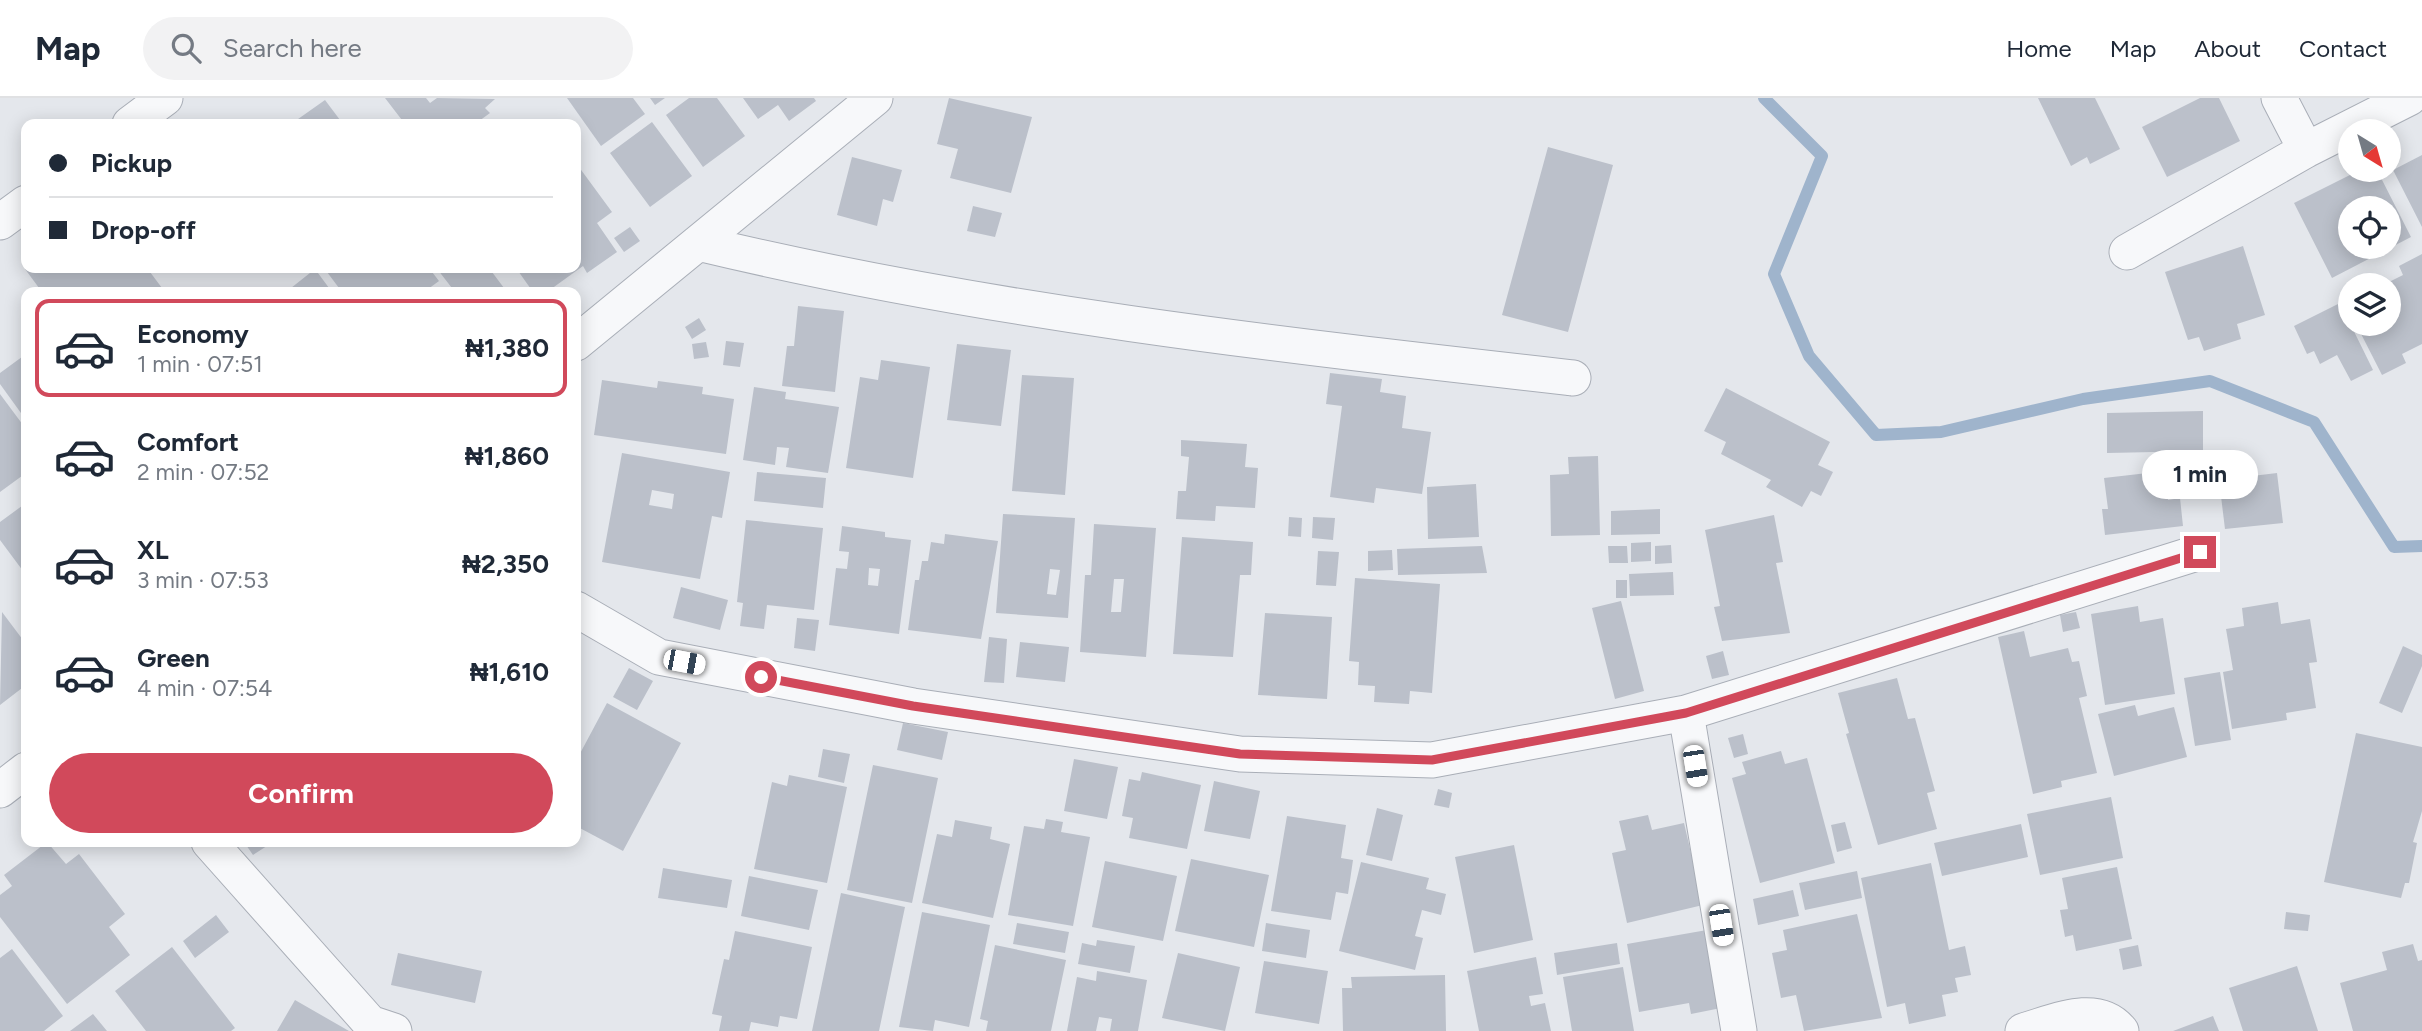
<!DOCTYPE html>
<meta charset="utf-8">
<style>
body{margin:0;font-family:Figtree,sans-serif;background:#f2f2f3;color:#1f2937;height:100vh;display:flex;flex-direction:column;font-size:26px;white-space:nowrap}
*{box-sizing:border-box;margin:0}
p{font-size:23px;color:#747a83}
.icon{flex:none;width:38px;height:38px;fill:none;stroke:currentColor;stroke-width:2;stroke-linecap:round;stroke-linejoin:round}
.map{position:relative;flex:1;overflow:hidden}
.panel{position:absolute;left:21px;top:189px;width:560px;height:560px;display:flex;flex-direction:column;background:#fff;border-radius:14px;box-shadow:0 4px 18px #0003}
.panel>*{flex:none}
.hud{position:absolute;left:21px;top:21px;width:560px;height:154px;border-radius:14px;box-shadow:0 4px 18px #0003;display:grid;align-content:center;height:154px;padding:0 28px;background:#fff}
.needle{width:46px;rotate:143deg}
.tools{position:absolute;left:2338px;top:21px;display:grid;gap:14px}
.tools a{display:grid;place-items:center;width:63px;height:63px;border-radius:50%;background:#fff;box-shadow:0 4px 18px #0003;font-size:35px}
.end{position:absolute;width:32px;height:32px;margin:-16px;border:9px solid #d1495b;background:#fff;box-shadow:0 0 0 4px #fff}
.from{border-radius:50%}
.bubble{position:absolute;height:49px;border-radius:24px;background:#fff;box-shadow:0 4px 18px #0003;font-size:23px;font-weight:700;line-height:49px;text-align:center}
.car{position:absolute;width:21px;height:42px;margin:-21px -10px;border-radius:9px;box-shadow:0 0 5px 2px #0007;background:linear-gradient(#fff 24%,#345 0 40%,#fff 0 76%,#345 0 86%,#fff 0)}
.hud b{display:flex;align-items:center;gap:24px;height:66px;font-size:26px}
.hud b+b{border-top:2px solid #e0e1e3}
.hud i{width:18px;height:18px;background:#1f2937}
ul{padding:12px 0 0;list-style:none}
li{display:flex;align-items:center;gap:21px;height:98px;margin:0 14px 10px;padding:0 14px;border:4px solid transparent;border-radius:14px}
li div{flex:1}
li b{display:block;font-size:26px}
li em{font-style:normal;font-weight:700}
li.active{border-color:#d1495b}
li>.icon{width:63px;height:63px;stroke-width:1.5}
.primary-button{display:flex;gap:14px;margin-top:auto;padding:14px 28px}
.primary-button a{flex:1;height:80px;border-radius:42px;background:#d1495b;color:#fff;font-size:28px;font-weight:700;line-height:80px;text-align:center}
header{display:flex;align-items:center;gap:42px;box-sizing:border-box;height:98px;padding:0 35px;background:#fff;border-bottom:2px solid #e0e1e3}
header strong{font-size:33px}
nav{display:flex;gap:38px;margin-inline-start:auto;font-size:24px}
.search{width:490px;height:63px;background:#f2f2f3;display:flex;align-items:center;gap:18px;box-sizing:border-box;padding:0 24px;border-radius:38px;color:#747a83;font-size:26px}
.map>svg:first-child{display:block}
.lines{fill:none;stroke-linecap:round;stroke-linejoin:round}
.stream{stroke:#9fb4cc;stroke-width:12}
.building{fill:#bbc0ca;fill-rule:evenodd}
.minor-casing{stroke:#a9aeb7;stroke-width:37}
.minor{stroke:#f7f8fa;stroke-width:35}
.route{stroke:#d1495b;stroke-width:9}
</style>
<header>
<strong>Map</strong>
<div class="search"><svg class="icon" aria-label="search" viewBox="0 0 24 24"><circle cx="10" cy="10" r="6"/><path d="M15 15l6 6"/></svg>Search here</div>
<nav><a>Home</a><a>Map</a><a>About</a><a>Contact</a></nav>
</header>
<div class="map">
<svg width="2422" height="933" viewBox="0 0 2422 933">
<rect width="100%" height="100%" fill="#e4e7ec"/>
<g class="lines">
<path class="stream" d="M1764,0L1822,58L1774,176L1809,258L1876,337L1941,334L2083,301L2210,283L2314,324L2394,449L2422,448"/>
</g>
<path class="building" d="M385,0H426L430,5L437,0L495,1L485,10L490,15L475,26H405Z
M567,0H633L645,16L601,48Z
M650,0H665L655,7Z
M689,0H717L745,38L703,69L666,17Z
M743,0H814L816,3L789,23L778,7L758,21Z
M949,0L1032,19L1011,95L950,80L958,51L937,46Z
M2038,0H2095L2120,51L2090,66L2087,59L2071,68Z
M2200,0H2219L2240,43L2167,79L2142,29Z
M325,2L343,26H291Z
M652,24L692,78L650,109L610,55Z
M1548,49L1613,67L1568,234L1502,217Z
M2422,57V129L2393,72Z
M852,59L902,72L893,104L883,101L877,128L837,117Z
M576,65L612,114L597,125L617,154L587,175L583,168L547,194H533L516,170H576Z
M2360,72H2377L2411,139L2332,180L2294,105ZM2350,110H2389V149H2350Z
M973,108L1002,115L995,139L967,133Z
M630,129L640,143L624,154L614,140Z
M2243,148L2265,217L2237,226L2241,241L2204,253L2199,239L2188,242L2165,174Z
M2422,156V246L2402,256L2406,265L2382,277L2356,226H2389V187H2383L2403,177L2399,168Z
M27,170H147L165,194H42L25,171Z
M324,170H429L439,183L424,194H342Z
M442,170H489L507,194H455L438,172Z
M315,171L332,194H294L291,190Z
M2340,205L2373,272L2351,283L2337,257L2320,266L2314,253L2307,256L2294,228Z
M798,208L844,213L835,294L782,288L787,248H794Z
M699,220L706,232L692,241L685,229Z
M726,243L744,245L740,269L723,267Z
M706,244L709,259L694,261L692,246Z
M957,246L1011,252L1001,328L947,322Z
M26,256V322L0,286V275Z
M881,262L930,269L913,380L846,370L860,279L878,282Z
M1330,275L1382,281L1380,294L1406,298L1402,330L1431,334L1422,396L1376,390L1374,405L1330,399L1342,308L1326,306Z
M1022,277L1074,280L1065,397L1012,393Z
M602,282L657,290L658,283L703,289L702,296L734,301L726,356L594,337Z
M754,289L786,294L785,301L839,309L828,375L786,369L789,350L777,349L775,367L743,362Z
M1726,290L1830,344L1818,367L1833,374L1821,398L1811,393L1802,409L1766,389L1771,382L1721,356L1726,344L1704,333Z
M0,296L26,331V375L0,394Z
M2203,313V353L2107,355V315Z
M1181,342L1247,346L1245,369L1258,370L1255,410L1216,408L1215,423L1176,421L1178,393H1186L1189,359L1181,358Z
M622,355L730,374L722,420L712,418L700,481L602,464ZM652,392L674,396L672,411L649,407Z
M1598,358L1600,437L1551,438L1550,377L1569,376L1568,359Z
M2206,363L2209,387L2183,390L2180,366Z
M2165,373L2168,402L2180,400L2183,428L2105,437L2102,411H2108L2104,380Z
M757,374L826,380L823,410L754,403Z
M2277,375L2283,425L2225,431L2219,382Z
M1476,386L1479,439L1428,441L1427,389Z
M26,405V477L0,442V424Z
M1660,411V436L1611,437V413Z
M1003,416L1075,420L1068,520L996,515ZM1050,471L1060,472L1056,497L1047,496Z
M1774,417L1783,464L1776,465L1790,535L1722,543L1714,509L1720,508L1705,432Z
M1289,419L1302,420L1301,439L1288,438Z
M1313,419L1335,420L1333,442L1312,440Z
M746,422L823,430L814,512L767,507L764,531L740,528L743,505L737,504Z
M1094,426L1156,430L1146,559L1080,554L1085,477H1091ZM1114,481H1124L1121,514H1111Z
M842,428L885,434V439L911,442L899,536L829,527L836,470L847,471L849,454L839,453ZM869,470L880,471L878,488L868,487Z
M945,436L998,443L981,541L908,532L915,482H919L922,463H928L931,444L944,446Z
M1182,439L1253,444L1251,477H1240L1233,559L1173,556Z
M1651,444V463L1631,464V445Z
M1671,447L1672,465L1655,466V448Z
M1482,448L1487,475L1398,477L1397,451Z
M1608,448H1627L1628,465H1609Z
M1392,452L1393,472L1368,473V453Z
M1318,453L1339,454L1336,488L1316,487Z
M1673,474L1674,497L1630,498L1629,476Z
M1355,480L1440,486L1432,595L1410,593L1409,606L1374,604L1375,588L1358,587L1359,564L1349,563Z
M1616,482H1627V500H1616Z
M681,489L728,502L720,532L673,520Z
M1621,503L1644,593L1615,601L1592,510Z
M2278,504L2281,526L2310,521L2317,564L2309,565L2316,610L2286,615L2287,622L2232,631L2223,574L2233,572L2226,531L2244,528L2242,510Z
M2138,508L2140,524L2163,520L2175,596L2105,607L2091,516Z
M2,514L26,546V587L0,607Z
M2076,514L2080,530L2063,534L2060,517Z
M1265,515L1332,519L1327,601L1258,597Z
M797,520L819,522L815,553L794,550Z
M2024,533L2030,559L2068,550L2072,564L2079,563L2087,598L2079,600L2097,675L2061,683L2062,689L2033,696L1998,539Z
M989,539L1007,541L1004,585L984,584Z
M1020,544L1069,549L1065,584L1016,579Z
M2403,548L2422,557V568L2402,615L2379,605Z
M1723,553L1729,577L1712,581L1706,558Z
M629,570L653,583L637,612L613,599Z
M2220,574L2231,642L2195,648L2184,580Z
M1897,580L1908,621L1915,620L1935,693L1927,695L1937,731L1878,747L1846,636L1849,635L1838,595Z
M607,605L681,645L623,753L576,728V663Z
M2135,607L2138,618L2174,609L2187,659L2114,678L2098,616Z
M903,625L948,634L942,662L897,652Z
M2356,635L2422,649V713L2413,744L2417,745L2409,785H2405L2401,800L2324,784Z
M1743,636L1748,656L1734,660L1728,640Z
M823,651L850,656L844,685L818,679Z
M1781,653L1785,666L1807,660L1835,765L1760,785L1732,680L1746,676L1742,664Z
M1074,661L1118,669L1107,721L1064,713Z
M873,667L938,680L912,805L847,792Z
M1142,674L1201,687L1187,751L1129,740L1133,720L1122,718L1129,681L1140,683Z
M789,677L847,689L827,785L754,771L772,684L787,688Z
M1214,683L1260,693L1250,741L1204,733Z
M1438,691L1452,695L1449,710L1434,707Z
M2111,699L2123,760L2040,777L2027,716Z
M1377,710L1403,717L1392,763L1366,757Z
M1648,717L1652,732L1684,725L1703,807L1627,825L1612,755L1626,752L1619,723Z
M1287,718L1346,727L1341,760L1353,762L1348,796L1336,794L1331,822L1271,813Z
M1046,721L1063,724L1061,734L1090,739L1073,828L1008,817L1024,728L1044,731Z
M955,722L992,729L990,741L1010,746L993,820L922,805L937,736L952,739Z
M1845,724L1852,750L1837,754L1831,727Z
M2021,726L2028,759L1942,778L1934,745Z
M47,744L66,766L79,756L125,816L109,829L130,857L67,906L0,819V797L12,788L4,777Z
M244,744H268L270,746L253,757Z
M1514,747L1533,842L1474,855L1455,759Z
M1191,761L1269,777L1254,849L1175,833Z
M1105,763L1177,778L1163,843L1092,829Z
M1361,764L1429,780L1426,791L1446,796L1441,817L1422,812L1415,838L1423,840L1415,872L1339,853Z
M1931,765L1949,852L1965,848L1971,877L1955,880L1958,894L1942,897L1946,918L1909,926L1905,905L1887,909L1861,780Z
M2117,769L2132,841L2076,853L2073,837L2065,839L2060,812L2068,811L2062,780Z
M663,770L732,782L727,810L658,800Z
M1857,773L1862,800L1805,812L1799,785Z
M749,778L818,792L809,832L741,818Z
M1793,792L1799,818L1758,827L1753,801Z
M841,795L905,809L879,933H812Z
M922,814L990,827L969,929L935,922L933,933L899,929Z
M2286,814L2310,817L2308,833L2284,831Z
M1857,816L1882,920L1804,933L1796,897L1781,900L1772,855L1787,852L1783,832Z
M216,817L229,834L195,860L183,843Z
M1017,825L1069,834L1065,855L1013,846Z
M1266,825L1310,832L1306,860L1262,853Z
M1707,832L1721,910L1691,916L1689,905L1639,914L1627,846Z
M735,833L812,849L797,921L780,918L778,929L751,924L749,933H719L722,918L712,916L724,861L729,862Z
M1097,842L1135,848L1130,875L1078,866L1082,845L1096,848Z
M1617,845L1620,866L1557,877L1554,855Z
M2413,846L2418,863L2422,862V933H2353L2340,885L2387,872L2382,854Z
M995,847L1066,862L1051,933H986L988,923L980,921Z
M2138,847L2142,868L2123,872L2119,851Z
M172,849L235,930L231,933H146L115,893Z
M12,851L63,918L44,933H0V860Z
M398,855L482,873L475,905L391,887Z
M1178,855L1240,869L1225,933L1162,920Z
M1536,859L1543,896L1529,898L1531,908L1545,905L1551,933H1479L1467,873Z
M1264,863L1328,873L1319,926L1255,915Z
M2297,868L2318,933H2243L2229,890Z
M1623,869L1634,933H1572L1563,879Z
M1097,873L1147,882L1138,933H1110L1112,921L1099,919L1096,933H1067L1077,879L1096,883Z
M1445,877L1446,933H1343L1342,890H1352L1351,879Z
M295,902L349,933H277Z
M93,916L107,933H70Z
M2213,918L2219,933H2173Z"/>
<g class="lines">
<defs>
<path id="minor" d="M2279,0L2306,52
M130,26L165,0
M0,124L26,105
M698,145C985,214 1280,247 1573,280
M2127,154L2306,52L2409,0
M576,245L875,0
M576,511L659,559L913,608L1240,656L1432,662L1686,615L2200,454
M1686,615L1739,933
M0,692L26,672
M209,744L370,925L394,933
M2023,933C2052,925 2097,903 2121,933"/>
</defs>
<use href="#minor" class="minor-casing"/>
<use href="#minor" class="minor"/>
</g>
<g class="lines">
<path class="route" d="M761,579L913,608L1240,656L1432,662L1686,615L2200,454"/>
</g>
</svg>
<div class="tools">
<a><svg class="needle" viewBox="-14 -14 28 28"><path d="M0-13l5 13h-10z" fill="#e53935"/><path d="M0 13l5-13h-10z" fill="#747a83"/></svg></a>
<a><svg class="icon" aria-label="locate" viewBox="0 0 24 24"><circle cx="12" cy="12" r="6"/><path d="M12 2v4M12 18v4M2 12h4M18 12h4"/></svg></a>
<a><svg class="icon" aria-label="layers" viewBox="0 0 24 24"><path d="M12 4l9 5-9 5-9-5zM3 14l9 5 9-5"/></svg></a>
</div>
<i class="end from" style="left:761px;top:579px"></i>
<i class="end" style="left:2200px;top:454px"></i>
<div class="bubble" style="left:2142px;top:352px;width:116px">1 min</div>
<i class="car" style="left:684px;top:564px;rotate:101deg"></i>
<i class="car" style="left:1695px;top:668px;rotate:171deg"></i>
<i class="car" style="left:1721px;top:827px;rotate:171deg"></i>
<div class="hud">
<b><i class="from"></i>Pickup</b>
<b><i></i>Drop-off</b>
</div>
<section class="panel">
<ul>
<li class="active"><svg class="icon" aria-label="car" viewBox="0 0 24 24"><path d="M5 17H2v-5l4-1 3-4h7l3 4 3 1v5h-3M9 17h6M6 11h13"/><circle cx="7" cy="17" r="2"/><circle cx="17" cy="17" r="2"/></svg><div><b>Economy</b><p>1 min · 07:51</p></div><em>₦1,380</em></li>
<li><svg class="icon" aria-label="car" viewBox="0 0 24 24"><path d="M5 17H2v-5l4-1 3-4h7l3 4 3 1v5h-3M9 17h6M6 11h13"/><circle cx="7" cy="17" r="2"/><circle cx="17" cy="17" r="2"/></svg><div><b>Comfort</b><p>2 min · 07:52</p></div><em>₦1,860</em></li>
<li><svg class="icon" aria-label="car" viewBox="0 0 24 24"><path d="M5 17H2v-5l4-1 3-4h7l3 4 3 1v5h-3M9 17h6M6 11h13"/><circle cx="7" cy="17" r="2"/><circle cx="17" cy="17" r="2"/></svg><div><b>XL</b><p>3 min · 07:53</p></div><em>₦2,350</em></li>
<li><svg class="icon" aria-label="car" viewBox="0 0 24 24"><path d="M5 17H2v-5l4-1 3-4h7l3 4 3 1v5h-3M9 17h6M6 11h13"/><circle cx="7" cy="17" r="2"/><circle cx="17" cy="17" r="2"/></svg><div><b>Green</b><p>4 min · 07:54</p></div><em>₦1,610</em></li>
</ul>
<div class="primary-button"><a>Confirm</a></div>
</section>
</div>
